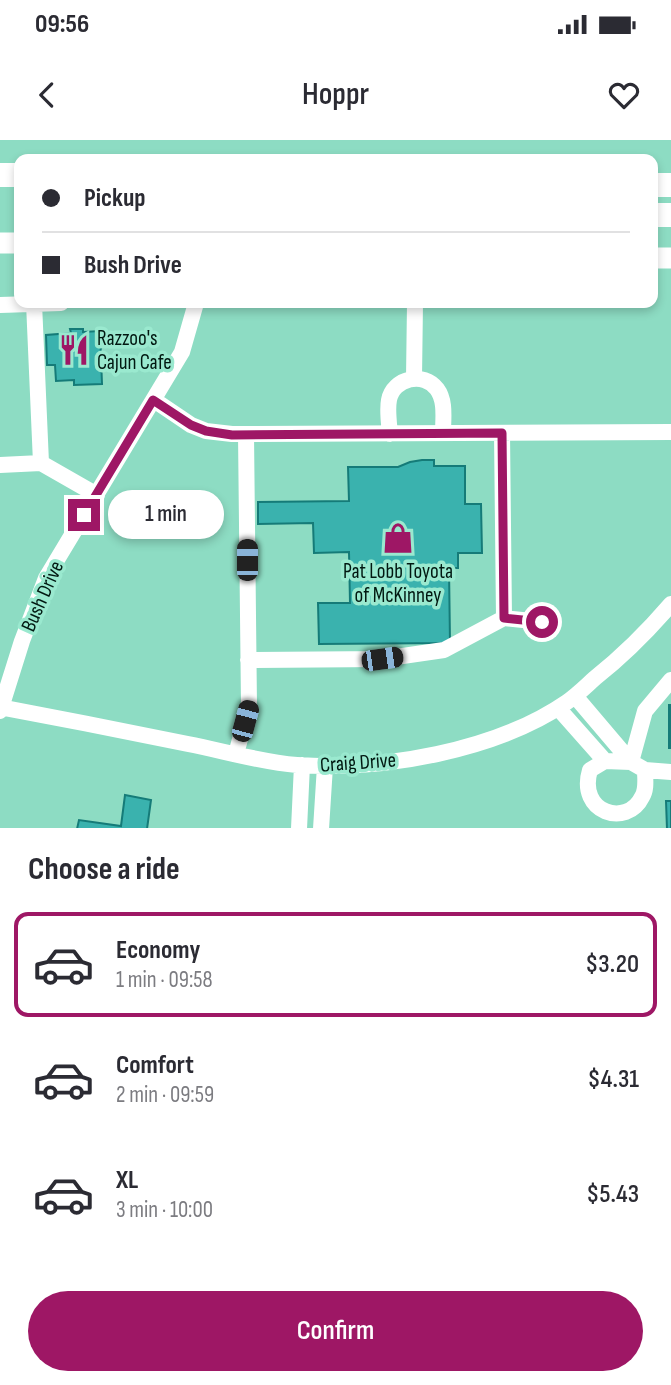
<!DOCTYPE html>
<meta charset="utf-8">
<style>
body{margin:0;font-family:"Sofia Sans Condensed",sans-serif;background:#f7f7f7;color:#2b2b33;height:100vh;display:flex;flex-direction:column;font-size:26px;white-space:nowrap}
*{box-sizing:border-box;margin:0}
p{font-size:23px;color:#7c7c81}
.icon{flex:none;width:38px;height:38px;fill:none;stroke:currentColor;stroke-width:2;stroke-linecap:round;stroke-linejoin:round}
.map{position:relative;height:688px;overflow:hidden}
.sheet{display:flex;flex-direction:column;background:#fff;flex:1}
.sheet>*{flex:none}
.hud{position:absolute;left:14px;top:14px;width:644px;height:154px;border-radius:14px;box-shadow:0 4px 10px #0003;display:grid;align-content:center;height:154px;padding:0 28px;background:#fff}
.end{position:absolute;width:32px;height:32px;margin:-16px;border:9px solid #9e1765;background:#fff;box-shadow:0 0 0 4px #fff}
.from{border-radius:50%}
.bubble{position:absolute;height:49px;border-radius:24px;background:#fff;box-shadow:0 4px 10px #0003;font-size:23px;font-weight:600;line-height:49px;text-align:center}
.car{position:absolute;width:21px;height:42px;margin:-21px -10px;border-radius:9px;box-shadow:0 0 5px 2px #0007;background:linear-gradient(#222 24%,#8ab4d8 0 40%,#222 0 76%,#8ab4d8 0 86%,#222 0)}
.hud b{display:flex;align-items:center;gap:24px;height:66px;font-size:26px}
.hud b+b{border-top:2px solid #e1e1e2}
.hud i{width:18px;height:18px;background:#2b2b33}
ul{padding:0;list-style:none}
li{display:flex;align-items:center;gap:21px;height:105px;margin:0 14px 10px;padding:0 14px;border:4px solid transparent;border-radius:14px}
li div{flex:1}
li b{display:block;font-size:26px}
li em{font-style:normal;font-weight:600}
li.current{border-color:#9e1765}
li>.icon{width:63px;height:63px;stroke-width:1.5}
h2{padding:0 28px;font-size:32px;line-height:84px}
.action{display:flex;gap:14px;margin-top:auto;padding:14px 28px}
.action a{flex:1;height:80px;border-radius:42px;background:#9e1765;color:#fff;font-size:28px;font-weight:600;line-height:80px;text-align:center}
.status{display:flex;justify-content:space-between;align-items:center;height:49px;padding:0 35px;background:#fff;direction:ltr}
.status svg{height:19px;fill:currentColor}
header{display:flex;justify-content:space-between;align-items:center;height:91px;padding:0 28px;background:#fff;font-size:32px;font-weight:600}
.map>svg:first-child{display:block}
.building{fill:#3ab2ae;stroke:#157b78;stroke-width:2}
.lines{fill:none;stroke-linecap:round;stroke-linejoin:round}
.minor{stroke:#fff;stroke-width:16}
.major{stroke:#fff;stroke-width:21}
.highway{stroke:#fff;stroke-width:24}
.route{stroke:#9e1765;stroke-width:9}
.labels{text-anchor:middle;stroke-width:7;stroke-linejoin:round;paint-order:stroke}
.poi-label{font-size:21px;fill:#011811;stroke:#9ae9cf;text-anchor:start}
.street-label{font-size:21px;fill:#011811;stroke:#9ae9cf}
</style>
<div class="status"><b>09:56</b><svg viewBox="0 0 49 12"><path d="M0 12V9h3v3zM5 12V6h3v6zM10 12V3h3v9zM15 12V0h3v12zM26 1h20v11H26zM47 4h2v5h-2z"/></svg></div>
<header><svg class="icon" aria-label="back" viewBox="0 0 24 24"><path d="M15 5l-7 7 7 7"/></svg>Hoppr<svg class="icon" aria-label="heart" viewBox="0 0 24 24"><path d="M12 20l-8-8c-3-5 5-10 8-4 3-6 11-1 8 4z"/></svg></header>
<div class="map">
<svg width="671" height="689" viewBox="0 0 671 689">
<rect width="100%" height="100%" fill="#8ddcc3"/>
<path class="building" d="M70,189H83V192L100,191L102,244L74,245V240L56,241L55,225H47L46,195L71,193Z
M422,320H434V326H465V364H481L482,413H458V428H449L450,503L319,504L318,463H350L349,412L314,413L313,383L258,384V362L349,361L348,327H398L410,322Z
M669,565H671V608H669Z
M125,655L151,660L147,689H77L79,680L121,686Z
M666,661H671V689H667Z"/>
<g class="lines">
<path class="minor" d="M34,163L41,323
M0,165L61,163
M414,238L415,163
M154,260L191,285L206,291L232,294L671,292
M502,293L504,478
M390,294C389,283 387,270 389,260C393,238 424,231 437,249C446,261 443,279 443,293
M0,325L41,323L97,355
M248,520L382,519L444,510L504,478L542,482
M575,556L631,622
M0,567C63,579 125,591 188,604C224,611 260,622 297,625C381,631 496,611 567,562C577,555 586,546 595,538C624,515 647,492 671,464
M558,568L605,621
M0,571L22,501L46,438L182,212L196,163
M236,614L249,566L246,294
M631,622L645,571L671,540
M645,630C645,639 647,649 642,657C627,688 577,673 590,630L605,621L631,622L645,630L671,632
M299,689L302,625
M321,689L325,626"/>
<path class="major" d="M0,103H19
M653,118H671"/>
<path class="highway" d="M0,35H19
M653,45H671
M653,75H671"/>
</g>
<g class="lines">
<path class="route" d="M84,375L153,260L191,285L206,291L232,295L502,293L504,478L542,482"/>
</g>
<defs>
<symbol id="restaurant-bare" viewBox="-9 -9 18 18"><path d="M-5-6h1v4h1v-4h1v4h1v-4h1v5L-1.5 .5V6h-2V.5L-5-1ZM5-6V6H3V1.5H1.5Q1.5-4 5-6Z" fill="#9e1765" stroke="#9ae9cf" stroke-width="2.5" paint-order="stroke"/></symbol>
<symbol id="shop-bare" viewBox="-9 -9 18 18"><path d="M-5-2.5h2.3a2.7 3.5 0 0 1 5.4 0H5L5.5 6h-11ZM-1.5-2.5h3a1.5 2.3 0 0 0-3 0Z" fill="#9e1765" stroke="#9ae9cf" stroke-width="2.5" paint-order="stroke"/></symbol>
</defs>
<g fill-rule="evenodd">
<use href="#restaurant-bare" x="52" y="188" width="44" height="44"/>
<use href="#shop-bare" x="376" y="376" width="44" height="44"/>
</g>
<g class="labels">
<g class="poi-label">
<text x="97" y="205">Razzoo's<tspan x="97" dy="24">Cajun Cafe</tspan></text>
<text x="398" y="438" text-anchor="middle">Pat Lobb Toyota<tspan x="398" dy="24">of McKinney</tspan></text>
</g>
<g class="street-label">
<text transform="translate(42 456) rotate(-66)" y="7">Bush Drive</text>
<text transform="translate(358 622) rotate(-4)" y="7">Craig Drive</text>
</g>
</g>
</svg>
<i class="end from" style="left:542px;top:482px"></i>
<i class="end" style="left:84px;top:375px"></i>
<div class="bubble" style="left:108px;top:350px;width:116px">1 min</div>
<i class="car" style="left:247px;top:420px;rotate:0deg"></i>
<i class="car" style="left:382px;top:519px;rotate:82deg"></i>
<i class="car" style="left:245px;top:581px;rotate:15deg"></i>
<div class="hud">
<b><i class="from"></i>Pickup</b>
<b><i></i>Bush Drive</b>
</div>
</div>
<section class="sheet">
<h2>Choose a ride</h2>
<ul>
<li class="current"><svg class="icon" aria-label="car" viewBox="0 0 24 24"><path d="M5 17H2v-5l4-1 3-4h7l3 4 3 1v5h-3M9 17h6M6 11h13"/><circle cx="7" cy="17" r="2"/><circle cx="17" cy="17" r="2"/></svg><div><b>Economy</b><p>1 min · 09:58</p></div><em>$3.20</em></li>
<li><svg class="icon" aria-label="car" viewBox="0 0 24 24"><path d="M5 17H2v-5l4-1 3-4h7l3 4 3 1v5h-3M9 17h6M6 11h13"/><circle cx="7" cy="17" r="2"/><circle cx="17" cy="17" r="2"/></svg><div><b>Comfort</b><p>2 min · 09:59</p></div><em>$4.31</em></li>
<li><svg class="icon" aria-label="car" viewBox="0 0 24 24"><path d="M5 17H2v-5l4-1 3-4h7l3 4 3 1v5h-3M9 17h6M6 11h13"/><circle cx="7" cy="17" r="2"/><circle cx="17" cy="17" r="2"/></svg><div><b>XL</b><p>3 min · 10:00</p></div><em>$5.43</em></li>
</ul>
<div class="action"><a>Confirm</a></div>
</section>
